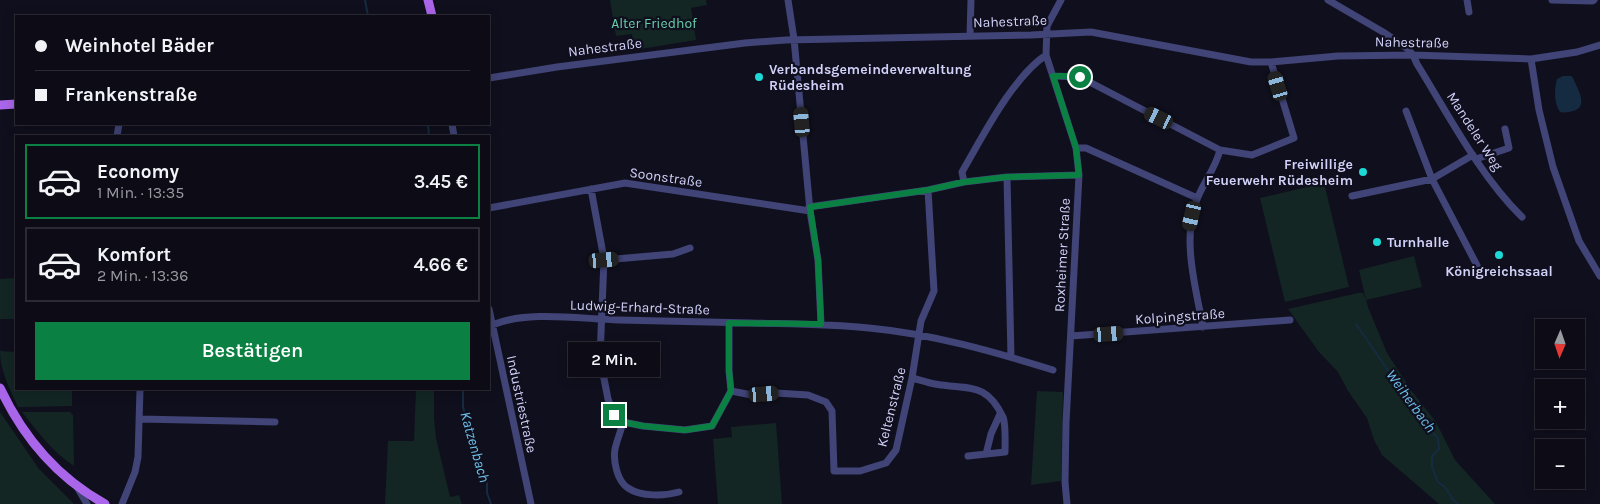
<!DOCTYPE html>
<html lang="de">
<meta charset="utf-8">
<style>
body{margin:0;font-family:Karla,sans-serif;background:#1a1923;color:#f1f3f6;height:100vh;display:flex;flex-direction:column;font-size:19px;white-space:nowrap}
*{box-sizing:border-box;margin:0}
p{font-size:16px;color:#9a9ba1}
.icon{flex:none;width:28px;height:28px;fill:none;stroke:currentColor;stroke-width:2;stroke-linecap:round;stroke-linejoin:round}
.map{position:relative;flex:1;overflow:hidden}
.side{position:absolute;left:15px;top:135px;width:475px;height:255px;display:flex;flex-direction:column;background:#0c0b16;border-radius:0px;box-shadow:0 2px 12px #0003,0 0 0 1px #2c2b35}
.side>*{flex:none}
.guide{position:absolute;left:15px;top:15px;width:475px;height:110px;border-radius:0px;box-shadow:0 2px 12px #0003,0 0 0 1px #2c2b35;display:grid;align-content:center;height:110px;padding:0 20px;background:#0c0b16}
.needle{width:32px;rotate:182deg}
.controls{position:absolute;left:1535px;top:319px;display:grid;gap:10px}
.controls a{display:grid;place-items:center;width:50px;height:50px;border-radius:0px;background:#0c0b16;box-shadow:0 2px 12px #0003,0 0 0 1px #2c2b35;font-size:25px}
.end{position:absolute;width:22px;height:22px;margin:-11px;border:6px solid #0b8043;background:#fff;box-shadow:0 0 0 2px #fff}
.from{border-radius:50%}
.bubble{position:absolute;height:35px;border-radius:0px;background:#0c0b16;box-shadow:0 2px 12px #0003,0 0 0 1px #2c2b35;font-size:16px;font-weight:600;line-height:35px;text-align:center}
.car{position:absolute;width:15px;height:30px;margin:-15px -8px;border-radius:6px;box-shadow:0 0 4px 1px #0007;background:linear-gradient(#222 24%,#8ab4d8 0 40%,#222 0 76%,#8ab4d8 0 86%,#222 0)}
.guide b{display:flex;align-items:center;gap:18px;height:48px;font-size:19px}
.guide b+b{border-top:1px solid #2c2b35}
.guide i{width:12px;height:12px;background:#f1f3f6}
ul{padding:9px 0 0;list-style:none}
li{display:flex;align-items:center;gap:15px;height:75px;margin:0 10px 8px;padding:0 10px;border:2px solid #2c2b35;border-radius:0px}
li div{flex:1}
li b{display:block;font-size:19px}
li em{font-style:normal;font-weight:600}
li.on{border-color:#0b8043}
li>.icon{width:45px;height:45px;stroke-width:1.5}
.action{display:flex;gap:10px;margin-top:auto;padding:10px 20px}
.action a{flex:1;height:58px;border-radius:0px;background:#0b8043;color:#fff;font-size:20px;font-weight:600;line-height:58px;text-align:center}
.map>svg:first-child{display:block}
.green{fill:#132623}
.water{fill:#152b41}
.lines{fill:none;stroke-linecap:round;stroke-linejoin:round}
.stream{stroke:#152b41;stroke-width:2}
.minor{stroke:#404476;stroke-width:7}
.major{stroke:#aa66ea;stroke-width:9}
.route{stroke:#0b8043;stroke-width:6}
.poi-dot{fill:#1dd9d6;stroke:#100f1d;stroke-width:2}
.labels{text-anchor:middle;stroke-width:4.5;stroke-linejoin:round;paint-order:stroke}
.street-label{font-size:14px;fill:#d1d1f9;stroke:#100f1d}
.park-label{font-size:14px;fill:#67cea9;stroke:#100f1d}
.poi-label{font-size:14px;font-weight:bold;fill:#d1d1f9;stroke:#100f1d;text-anchor:start}
.water-label{font-size:15px;font-style:italic;fill:#6dbfeb;stroke:#100f1d}
</style>
<div class="map">
<svg width="1600" height="504" viewBox="0 0 1600 504">
<rect width="100%" height="100%" fill="#100f1d"/>
<path class="green" d="M610,0H706L707,5L691,8L696,40L634,50L632,34L616,36Z
M1324,183L1349,287L1285,302L1260,198Z
M1414,256L1422,287L1366,300L1368,307L1387,353L1411,390L1436,422L1455,460L1495,504H1439L1382,455L1374,440L1367,418L1348,391L1338,372L1319,352L1288,309L1358,293H1363L1366,300L1359,270Z
M16,278V319H0V279Z
M0,351L16,352V389H72V406L18,407C10,389 0,371 0,351Z
M416,389H434V418L436,438L450,497L459,495L462,504H385L388,441H414Z
M1037,391L1063,392L1061,481L1031,485Z
M0,412L39,469L74,504H0Z
M22,412H70L73,415L74,466C51,451 39,433 22,412Z
M776,423L782,504H718L713,439L732,437L731,427Z"/>
<path class="water" d="M1563,76H1571L1573,78C1577,88 1588,104 1576,110C1570,112 1566,113 1560,112C1554,103 1554,90 1557,79Z"/>
<g class="lines">
<path class="stream" d="M365,0L368,16
M428,124L429,136
M1356,324L1427,427L1438,438L1439,449L1432,456V467L1438,482L1445,487L1454,501L1458,504
M463,389V407L471,435L475,440L479,469L487,482V493L491,504"/>
<path class="minor" d="M788,0L794,39L810,211L818,260L821,324
M1061,0L1047,26L1046,55L1076,148L1079,175L1066,423L1065,482L1067,504
M1328,0L1383,32L1408,49L1413,55L1417,64C1448,114 1480,176 1522,217
M1467,0L1469,12
M1552,0L1592,1L1594,0
M970,36L971,0
M1531,59L1539,110L1553,167L1579,241L1600,276
M1053,76L1080,77L1220,150L1252,155L1294,138L1271,62
M489,78L557,67L659,54L745,43L786,40L1031,35L1091,32L1251,62H1271L1338,56L1413,55L1531,59L1577,52L1600,45
M1406,111L1432,179L1482,275
M452,124L454,136
M117,136L119,124
M1076,148H1086L1197,198
M1476,159L1509,148L1505,129
M1007,177L1011,357
M964,182L962,172C983,136 1012,78 1046,55
M591,189L604,259L600,358L608,399L614,415L623,422L643,426L685,430L712,426L731,391
M1352,196L1432,179L1473,155
M809,207L928,190L964,182L1007,177L1079,175
M489,208L625,183L810,211
M604,260L673,254L690,248
M489,309L531,504
M729,323V371L731,391
M492,325C528,310 580,319 619,320C663,321 708,322 752,323C791,324 830,324 869,328C932,334 992,351 1053,370
M1203,327C1196,289 1182,241 1196,202C1202,184 1215,170 1220,150
M1071,336L1290,320
M912,378C920,380 928,383 935,384C968,390 986,381 1003,417C1006,424 1005,444 1005,452L968,456
M731,391L752,395L776,393L808,395L826,402L832,411L834,471H860L886,463L896,450L912,378L921,321L934,291L928,190
M140,419L275,422
M623,422C621,431 617,440 615,449C613,461 617,481 628,488C641,497 665,496 679,492
M986,454L991,434L1000,414
M77,487L87,504
M122,504L135,472L138,457L140,389"/>
<path class="major" d="M428,0L432,16
M0,105L16,104
M0,388C23,437 58,478 105,504"/>
</g>
<g class="lines">
<path class="route" d="M614,415L623,422L643,426L685,430L712,426L731,391L729,370V323L821,324L818,260L810,207L928,190L964,182L1007,177L1079,175L1076,148L1053,76H1065L1080,77"/>
</g>
<g class="poi-dot">
<circle cx="759" cy="77" r="5"/>
<circle cx="1363" cy="172" r="5"/>
<circle cx="1377" cy="242" r="5"/>
<circle cx="1499" cy="255" r="5"/>
</g>
<g class="labels">
<g class="street-label">
<text transform="translate(1010 21) rotate(-2)" y="5">Nahestraße</text>
<text transform="translate(1412 42) rotate(1)" y="5">Nahestraße</text>
<text transform="translate(605 47) rotate(-7)" y="5">Nahestraße</text>
<text transform="translate(1475 131) rotate(57)" y="5">Mandeler Weg</text>
<text transform="translate(666 177) rotate(8)" y="5">Soonstraße</text>
<text transform="translate(1062 255) rotate(-87)" y="5">Roxheimer Straße</text>
<text transform="translate(640 307) rotate(2)" y="5">Ludwig-Erhard-Straße</text>
<text transform="translate(1180 316) rotate(-4)" y="5">Kolpingstraße</text>
<text transform="translate(522 404) rotate(78)" y="5">Industriestraße</text>
<text transform="translate(891 407) rotate(-76)" y="5">Keltenstraße</text>
</g>
<g class="park-label">
<text x="654" y="28">Alter Friedhof</text>
</g>
<g class="poi-label">
<text x="769" y="74">Verbandsgemeindeverwaltung<tspan x="769" dy="16">Rüdesheim</tspan></text>
<text x="1353" y="169" text-anchor="end">Freiwillige<tspan x="1353" dy="16">Feuerwehr Rüdesheim</tspan></text>
<text x="1387" y="247">Turnhalle</text>
<text x="1499" y="276" text-anchor="middle">Königreichssaal</text>
</g>
<g class="water-label">
<text transform="translate(1411 401) rotate(54)" y="5">Weiherbach</text>
<text transform="translate(475 447) rotate(74)" y="5">Katzenbach</text>
</g>
</g>
</svg>
<div class="controls">
<a><svg class="needle" viewBox="-14 -14 28 28"><path d="M0-13l5 13h-10z" fill="#e53935"/><path d="M0 13l5-13h-10z" fill="#9a9ba1"/></svg></a>
<a>+</a>
<a>−</a>
</div>
<i class="end from" style="left:1080px;top:77px"></i>
<i class="end" style="left:614px;top:415px"></i>
<div class="bubble" style="left:568px;top:342px;width:92px">2 Min.</div>
<i class="car" style="left:1278px;top:86px;rotate:343deg"></i>
<i class="car" style="left:1159px;top:118px;rotate:296deg"></i>
<i class="car" style="left:802px;top:122px;rotate:355deg"></i>
<i class="car" style="left:1192px;top:216px;rotate:193deg"></i>
<i class="car" style="left:604px;top:260px;rotate:85deg"></i>
<i class="car" style="left:1109px;top:334px;rotate:86deg"></i>
<i class="car" style="left:764px;top:394px;rotate:85deg"></i>
<div class="guide">
<b><i class="from"></i>Weinhotel Bäder</b>
<b><i></i>Frankenstraße</b>
</div>
<section class="side">
<ul>
<li class="on"><svg class="icon" aria-label="car" viewBox="0 0 24 24"><path d="M5 17H2v-5l4-1 3-4h7l3 4 3 1v5h-3M9 17h6M6 11h13"/><circle cx="7" cy="17" r="2"/><circle cx="17" cy="17" r="2"/></svg><div><b>Economy</b><p>1 Min. · 13:35</p></div><em>3.45 €</em></li>
<li><svg class="icon" aria-label="car" viewBox="0 0 24 24"><path d="M5 17H2v-5l4-1 3-4h7l3 4 3 1v5h-3M9 17h6M6 11h13"/><circle cx="7" cy="17" r="2"/><circle cx="17" cy="17" r="2"/></svg><div><b>Komfort</b><p>2 Min. · 13:36</p></div><em>4.66 €</em></li>
</ul>
<div class="action"><a>Bestätigen</a></div>
</section>
</div>
